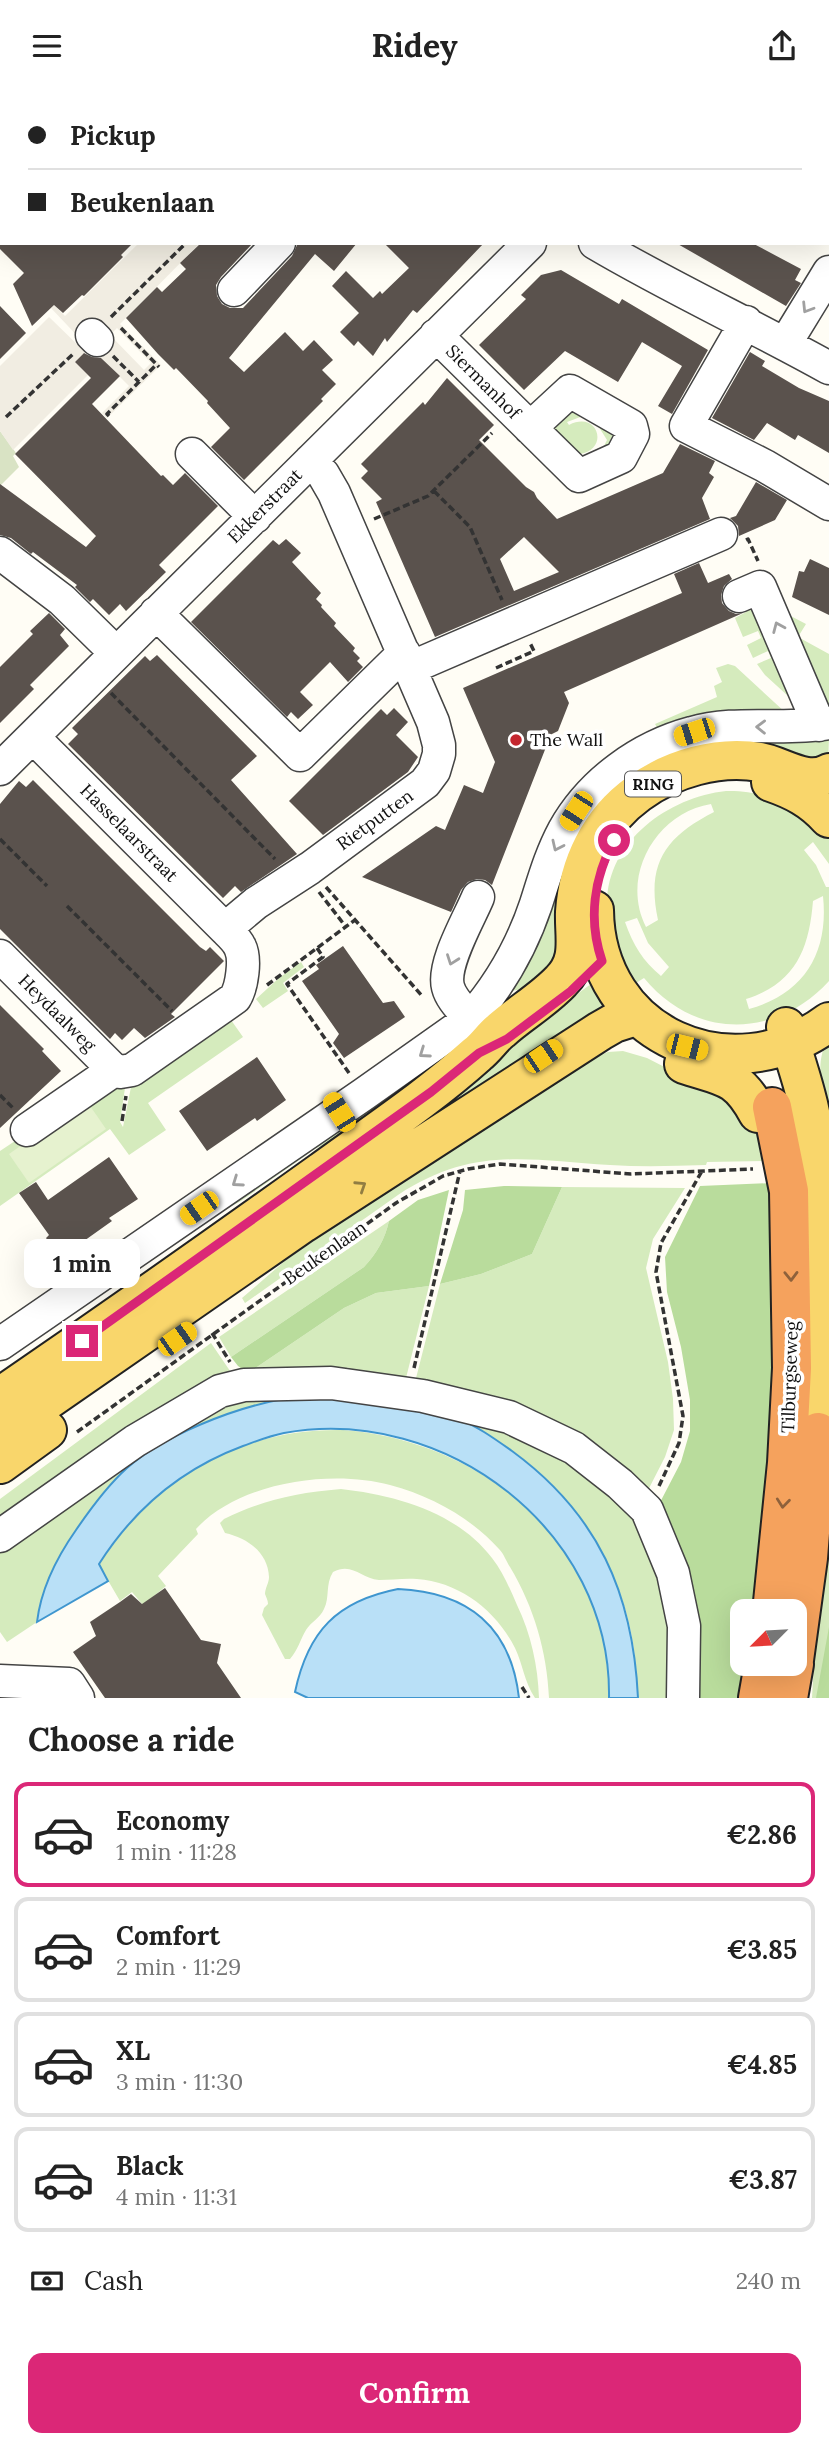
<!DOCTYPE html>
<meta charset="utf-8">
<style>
body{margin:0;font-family:Lora,serif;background:#f2f2f2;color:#222;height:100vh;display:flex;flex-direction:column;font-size:26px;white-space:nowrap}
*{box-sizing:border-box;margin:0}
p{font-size:23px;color:#767676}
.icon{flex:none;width:38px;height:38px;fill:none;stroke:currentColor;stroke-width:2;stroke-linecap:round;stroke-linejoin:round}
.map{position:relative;height:1607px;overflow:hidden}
.details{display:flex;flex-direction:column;background:#fff;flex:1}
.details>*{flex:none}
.guide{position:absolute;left:0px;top:0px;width:830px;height:154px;box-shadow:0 7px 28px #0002;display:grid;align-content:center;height:154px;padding:0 28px;background:#fff}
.needle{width:46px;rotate:246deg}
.tools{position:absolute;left:730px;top:1508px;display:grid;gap:14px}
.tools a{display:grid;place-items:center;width:77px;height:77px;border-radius:14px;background:#fff;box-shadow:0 7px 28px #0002;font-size:35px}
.end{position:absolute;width:32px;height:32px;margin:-16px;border:9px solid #db2777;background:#fff;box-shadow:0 0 0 4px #fff}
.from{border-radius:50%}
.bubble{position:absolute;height:49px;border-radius:14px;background:#fff;box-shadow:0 7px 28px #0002;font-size:23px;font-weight:700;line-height:49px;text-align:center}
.car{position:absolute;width:21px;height:42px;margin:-21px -10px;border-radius:9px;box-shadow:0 0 5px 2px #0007;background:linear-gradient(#f5c518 24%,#345 0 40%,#f5c518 0 76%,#345 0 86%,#f5c518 0)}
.guide b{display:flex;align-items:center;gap:24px;height:66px;font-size:26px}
.guide b+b{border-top:2px solid #e0e0e0}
.guide i{width:18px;height:18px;background:#222}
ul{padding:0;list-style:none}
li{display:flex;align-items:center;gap:21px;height:105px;margin:0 14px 10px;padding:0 14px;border:4px solid #e0e0e0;border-radius:14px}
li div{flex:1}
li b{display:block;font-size:26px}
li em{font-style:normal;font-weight:700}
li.selected{border-color:#db2777}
li>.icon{width:63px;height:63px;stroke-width:1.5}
h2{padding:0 28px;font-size:32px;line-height:84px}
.pay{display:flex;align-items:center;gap:18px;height:77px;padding:0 28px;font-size:26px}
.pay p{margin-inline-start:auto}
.action{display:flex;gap:14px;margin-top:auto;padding:14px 28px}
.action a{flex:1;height:80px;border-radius:14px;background:#db2777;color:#fff;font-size:28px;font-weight:700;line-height:80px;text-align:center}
header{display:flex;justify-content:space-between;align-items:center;height:91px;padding:0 28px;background:#fff;font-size:32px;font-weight:700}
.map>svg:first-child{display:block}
.green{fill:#d5ebbd;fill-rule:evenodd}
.forest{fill:#b9dc9c}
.cemetery{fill:#d9e3c4}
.pitch{fill:#e6f2cf}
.plaza{fill:#f1ede2;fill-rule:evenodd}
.water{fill:#b9e0f7;stroke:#3f96cf;stroke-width:2}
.building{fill:#5a524d;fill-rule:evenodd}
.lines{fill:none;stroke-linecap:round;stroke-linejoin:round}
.minor-casing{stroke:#444;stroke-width:35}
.major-casing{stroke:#222;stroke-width:42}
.highway-casing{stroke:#222;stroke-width:42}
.path{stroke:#333;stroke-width:3.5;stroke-dasharray:7 3.5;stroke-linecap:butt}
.minor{stroke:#fff;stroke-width:32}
.major{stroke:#f9d66b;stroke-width:38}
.highway{stroke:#f5a25d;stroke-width:38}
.oneway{stroke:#a0a0a0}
.oneway2{stroke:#917d42}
.oneway3{stroke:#8e613b}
.route{stroke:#db2777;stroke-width:9}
.poi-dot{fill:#c4262e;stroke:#fff;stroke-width:2.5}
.labels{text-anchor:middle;stroke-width:7;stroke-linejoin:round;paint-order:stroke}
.shield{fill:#fff;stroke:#585858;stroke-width:2}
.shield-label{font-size:16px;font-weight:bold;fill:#111}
.street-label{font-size:18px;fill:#111;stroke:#fff}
.poi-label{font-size:18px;fill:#111;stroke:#fff;text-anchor:start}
</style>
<header><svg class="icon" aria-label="menu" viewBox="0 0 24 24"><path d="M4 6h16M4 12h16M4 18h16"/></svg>Ridey<svg class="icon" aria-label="share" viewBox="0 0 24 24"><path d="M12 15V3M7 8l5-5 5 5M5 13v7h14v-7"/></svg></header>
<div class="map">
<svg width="829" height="1607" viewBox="0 0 829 1607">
<rect width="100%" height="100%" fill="#fffdf5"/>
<path class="green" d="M567,313L623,344L600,363L607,349L597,333L583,325L567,331L569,334C598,319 610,358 580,363L581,374L547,336Z
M750,510L797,603L788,605L765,584L757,573L771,567L768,560L753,567L747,554L761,547L758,540L743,546L735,527L746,521L742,512Z
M785,522L806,533L798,546L829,563V617L826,618Z
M728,573L735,575L786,622L658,638L655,633L717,606L714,595L722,591L716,577Z
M829,646L828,673C801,678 781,666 755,662C695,654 636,680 600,727C586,746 576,768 571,790C562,828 578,889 526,897C517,899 508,901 499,900L498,897L513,876L525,873C531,860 539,848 544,834C553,809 557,783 568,759C596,700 658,657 723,650C758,646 794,650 829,646Z
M726,700C773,699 792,720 829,745V773L813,751L804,759L816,774L826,796H829V890C776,948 695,949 644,887L628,897C623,877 618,858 613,839C611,831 607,821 607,813C607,750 669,706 726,700ZM711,713L714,721C665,746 646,773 658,829L646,836C620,785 656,722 711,713ZM823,805C829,862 804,903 749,918L746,908C796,892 809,858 813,810ZM637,827L648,852L669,876L661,885C643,870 633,854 625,831Z
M301,871L304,876L283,892L288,900L263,917L256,908L279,887Z
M595,890L612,912L380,1063L543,928Z
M520,911L359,1036L315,1058L241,1110L206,1129Z
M231,929L243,946L148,1012L166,1039L129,1064L110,1038L0,1115V1060L24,1044L116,997H125L120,1031L123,1036L131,996Z
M829,947V1024C823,998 813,972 829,947Z
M623,960L647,967L746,1018L762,1048L770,1070L707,1071L706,1074C674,1075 642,1076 610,1074C526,1069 473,1055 398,1104L245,1212L242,1207L286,1169L414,1080L593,967L608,961Z
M562,1096L685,1097L653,1148L646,1177L668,1271L673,1308L674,1339L665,1366L643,1409L621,1386L414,1295L440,1193L481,1183L532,1163Z
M389,1130C385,1148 377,1162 364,1176L231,1266L219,1246Z
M429,1195L404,1295L356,1289L348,1276L338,1287L248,1282L344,1217L376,1202Z
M211,1252L243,1299L258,1306C272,1303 285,1299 300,1297C367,1290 504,1322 563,1356C588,1371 631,1407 646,1431C677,1480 679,1551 679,1607H638C637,1573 633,1540 622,1508C578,1372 440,1289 299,1305C275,1308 251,1316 228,1324C168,1345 121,1374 84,1427C62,1459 41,1493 37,1531L7,1551L0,1541V1408Z
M829,1315V1607H812Z
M343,1339C486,1350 611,1456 609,1607H549C547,1561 534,1516 510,1476C506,1470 504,1463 499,1458C470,1426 431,1405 390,1394C331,1378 239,1391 196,1438L198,1443L158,1485L166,1495L143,1514L132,1501L120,1510L99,1474C154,1387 240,1337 343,1339Z
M341,1398C395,1404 457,1421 492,1467C503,1481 510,1498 517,1514C531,1543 538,1575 539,1607H535C524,1590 523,1574 515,1557C496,1519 459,1491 417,1488C404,1487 391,1489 379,1489C361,1488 353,1471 333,1481C325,1494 330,1506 324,1518C320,1527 311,1531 306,1539C300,1549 298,1559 290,1568H285L262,1524L264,1517L268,1513C268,1509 266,1506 265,1503C265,1497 269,1492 269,1486C268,1461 247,1447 225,1442L220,1432L224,1428C266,1408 296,1402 341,1398Z"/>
<path class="forest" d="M773,1092L779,1276L759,1521H742V1573H751L744,1607H691L655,1421L681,1371L690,1340V1309L681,1256L667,1201L665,1166L700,1095Z
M504,1095L562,1096L532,1163L481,1183L440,1193L463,1119L465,1099Z
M449,1099L429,1195L376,1202L344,1217L248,1282L238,1275L231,1266L364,1176C377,1162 385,1148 389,1130L418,1109Z
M829,1536V1607H816Z"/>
<path class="cemetery" d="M0,340L16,362L13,365L19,376L0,395Z"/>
<path class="pitch" d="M86,1009L106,1038L29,1092L9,1063Z"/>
<path class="plaza" d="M139,152H200L120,233L161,274L107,327L102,322L129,295L90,256L84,252L51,217L54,214L65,225ZM117,237L151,272L144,279L110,244Z
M49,226L85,261L75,271L88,284L13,359L0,340V275Z"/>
<path class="water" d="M326,1304C355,1309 385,1314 415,1319C428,1321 445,1322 457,1327C477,1335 495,1348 512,1360C598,1423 633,1502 638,1607H609C612,1440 445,1313 284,1342C269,1345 257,1350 243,1355C181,1378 134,1418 99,1473L108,1490L37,1531C41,1498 57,1466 76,1439C91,1417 107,1395 127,1377C164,1344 234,1317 283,1308C297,1305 312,1305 326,1304Z
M398,1498C468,1501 511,1536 519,1607H308L295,1601C308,1540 337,1510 398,1498Z"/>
<path class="building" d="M0,152H133L121,164L123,166L84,205L82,204L63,222L54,214L32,235L13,193L24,182L0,158Z
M201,152H253L221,186L216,194L217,205L222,213L230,217H243L292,165L298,152H357L334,180L315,163L229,267L244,281L285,241L303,260L314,249L333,269L322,279L336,293L321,308L323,310L244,389L211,356L230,337L207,312L208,310L176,277L174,279L158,263L126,227L157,196L162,201L186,178L180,172Z
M384,152H484L417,222L413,219L387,251L385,247L373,265L358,250L354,255L340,241L359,222L332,195L346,180L373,207L380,200L382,203L409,177Z
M676,152H752L801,178L795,189L801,192L786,215Z
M561,179L619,213L622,208L708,259L672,323L658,315L682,275L642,251L618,291L565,260L524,299L479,254L526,208L521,204L541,184Z
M0,215L26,242L0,268Z
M750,261L765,270L762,275L799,297L829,310V362L798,344L795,349L767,332L754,349L712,327Z
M84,262L92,266L101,267L120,285L92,313L161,385L163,384L173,394L185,382L218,415L159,474L166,481L126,520L120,513L109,524L93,508L90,511L75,496L77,494L33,461L31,463L11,447L0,444V393L86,456L96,445L15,363L91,287L75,271Z
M447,287L494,334L479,349L526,396L534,401L537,407L557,428L663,382L680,353L715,370L709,382L714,386L702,407L710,428L435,546L376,411L382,408L361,387L368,380L361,373L423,311L425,314ZM524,446L559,481L514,500L500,468Z
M756,391L787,409L775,429L739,445L738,435L730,427L736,425Z
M286,448L301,462L292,471L321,502L316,508L322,514L321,516L336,532L334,535L355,557L353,560L360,567L357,570L363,576L348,591L330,571L300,601L313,614L298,628L291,621L287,626L191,531L273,449L279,454Z
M810,468L829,477V524L792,506L799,480L804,481Z
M699,472L708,492L729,483L732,488L724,495L721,504L722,512L729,520L736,523L743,522L564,601L569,612L558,640L546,646L548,651L492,794L485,789L477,788L468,791L461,799L451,821L362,786L436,735L445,739L464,694L483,702L495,671L463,597L682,502L674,483Z
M49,522L65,538L60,544L69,555L30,594L34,598L0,632V576L33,543L30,540Z
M157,564L257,665L231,689L297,763L241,801L235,795L223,807L68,653L78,643L72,637L145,565L150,570Z
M394,617L408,631L396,644L418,666L408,681L323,744L289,710L381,618L387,624Z
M33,689L200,856L206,860L210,856L224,870L171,923L175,926L145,947L134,937L122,949L115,942L110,948L0,838V713L19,690L26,696Z
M343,855L383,912L394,910L405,926L344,967L333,952L339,943L302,890L319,878L316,874Z
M0,914L44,958L42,960L61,980L0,1037Z
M257,966L286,1009L257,1030L255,1027L207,1060L179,1020Z
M109,1066L138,1108L109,1127L112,1130L60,1167L46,1147L49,1144L19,1102L36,1091L48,1109Z
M165,1497L201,1549L221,1553L217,1572L241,1607H105L73,1561L96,1545L90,1531L120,1511L131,1503L142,1513Z"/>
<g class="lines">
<defs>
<path id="minor" d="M123,0L124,2
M424,0L426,2
M22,2L24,0
M0,19L2,18
M595,152C671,197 752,234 829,277
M234,199L279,152
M746,231L686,335L765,375L829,413
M92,244L97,249
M436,244L579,385L621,366L633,343L631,335L570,300L530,337
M785,253L829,181
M192,363L255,426
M0,462L62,509L116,562
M739,505L760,496L819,634
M156,522L300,664L404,562
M410,577L721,443
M0,678L530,152
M225,838L256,812L310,777L425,692L434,680L439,663V654L433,631L334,402L323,383L310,370
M0,865L114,979
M470,928C462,918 451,908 448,896C442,873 469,828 478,806
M27,1039L114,979L120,981L132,979L235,907C242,896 246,868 240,856C237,849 230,843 225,838L33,646
M0,1253L364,1003L470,928C499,895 522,855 536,813C544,788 551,763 564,739C591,691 640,656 692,642C736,629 784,640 829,632
M0,1445L135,1350L220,1300L244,1294L331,1292L423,1305L509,1326L574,1357L620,1393L647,1419L673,1482L684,1535L683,1607
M0,1590L69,1593L78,1607"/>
<path id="major" d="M771,691C794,699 812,708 829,727
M594,819C595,945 731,1004 829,931
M786,936C794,968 807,1000 812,1032C817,1062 812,1092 821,1120L823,1276L818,1341
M684,973C723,986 737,983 758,1022
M0,1306C108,1232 215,1157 321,1081C373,1043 429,1006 477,963C486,956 492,946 501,939C520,922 543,909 561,890C582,869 574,847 575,821C578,774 599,730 638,702C672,677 718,664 760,671C782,675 807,695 829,682
M0,1342L303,1132L600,940L614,932L636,925
M0,1373L47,1339"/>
<path id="highway" d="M772,1016L789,1100L792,1277L787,1372L772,1521
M794,1569L808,1467L818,1341
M758,1607L764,1573
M788,1607L794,1573"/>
</defs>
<use href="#minor" class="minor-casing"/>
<use href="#major" class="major-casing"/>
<use href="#highway" class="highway-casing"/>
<path class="path" d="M111,226L186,152
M121,237L159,276
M113,265L139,291
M109,325L107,323L157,273
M6,326L73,263
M434,400L470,436L502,509
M374,428L428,405L492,342
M746,449L748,448L758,470
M496,577L534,560L530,552
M111,602L275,768
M0,748L47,795
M326,796L423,906
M319,801L346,836
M67,815L172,920
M317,857L323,866L287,893L349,982
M267,894L355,829
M0,1004L13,1017
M122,1030L126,1005
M212,1242L230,1271
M414,1277L460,1080
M77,1341L396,1112L443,1085L468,1078L500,1073L631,1083L753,1078
M659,1395L679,1352L683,1325L656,1181L661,1152L702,1080
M522,1596L529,1607"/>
<use href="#minor" class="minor"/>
<use href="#major" class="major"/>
<use href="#highway" class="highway"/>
</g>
<defs><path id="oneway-chevron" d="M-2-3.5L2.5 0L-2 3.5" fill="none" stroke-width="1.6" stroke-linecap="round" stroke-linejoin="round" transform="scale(1.75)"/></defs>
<g class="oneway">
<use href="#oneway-chevron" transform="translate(807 217) rotate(122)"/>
<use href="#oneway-chevron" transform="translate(778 536) rotate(-113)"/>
<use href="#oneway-chevron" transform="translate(761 636) rotate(-179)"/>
<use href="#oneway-chevron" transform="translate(557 755) rotate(115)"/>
<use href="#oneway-chevron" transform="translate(452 869) rotate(110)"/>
<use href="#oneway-chevron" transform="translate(424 962) rotate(145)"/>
<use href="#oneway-chevron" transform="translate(237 1091) rotate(145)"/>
</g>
<use class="oneway2" href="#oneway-chevron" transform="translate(361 1095) rotate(-33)"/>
<g class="oneway3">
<use href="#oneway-chevron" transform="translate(791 1185) rotate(89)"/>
<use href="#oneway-chevron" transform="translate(783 1412) rotate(96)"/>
</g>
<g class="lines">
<path class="route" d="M82,1250L431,1001L479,962L507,948L571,900L602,870C588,829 594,787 614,749"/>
</g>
<circle class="poi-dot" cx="516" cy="649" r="7"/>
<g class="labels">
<rect class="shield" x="625" y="680.5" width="56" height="25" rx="5"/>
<g class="shield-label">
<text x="653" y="699">RING</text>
</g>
<g class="street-label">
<text transform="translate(483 291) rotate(45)" y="6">Siermanhof</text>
<text transform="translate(265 415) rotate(-45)" y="6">Ekkerstraat</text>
<text transform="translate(375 729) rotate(-36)" y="6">Rietputten</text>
<text transform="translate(129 742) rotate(45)" y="6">Hasselaarstraat</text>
<text transform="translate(57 922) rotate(45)" y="6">Heydaalweg</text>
<text transform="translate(325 1162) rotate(-35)" y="6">Beukenlaan</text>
<text transform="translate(790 1286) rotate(-88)" y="6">Tilburgseweg</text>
</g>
<g class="poi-label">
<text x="530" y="655">The Wall</text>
</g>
</g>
</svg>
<div class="tools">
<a><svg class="needle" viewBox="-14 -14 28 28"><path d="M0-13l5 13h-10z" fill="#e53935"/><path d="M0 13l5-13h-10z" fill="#767676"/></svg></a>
</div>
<i class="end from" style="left:614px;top:749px"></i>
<i class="end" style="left:82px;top:1250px"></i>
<div class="bubble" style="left:24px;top:1148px;width:116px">1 min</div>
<i class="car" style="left:694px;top:641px;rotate:252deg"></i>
<i class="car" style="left:576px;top:720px;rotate:213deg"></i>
<i class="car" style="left:687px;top:956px;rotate:104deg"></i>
<i class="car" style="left:543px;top:965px;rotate:56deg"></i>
<i class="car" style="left:339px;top:1021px;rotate:328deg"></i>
<i class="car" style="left:199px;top:1117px;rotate:235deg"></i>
<i class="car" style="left:177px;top:1248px;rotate:55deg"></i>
<div class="guide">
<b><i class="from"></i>Pickup</b>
<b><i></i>Beukenlaan</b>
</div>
</div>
<section class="details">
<h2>Choose a ride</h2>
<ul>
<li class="selected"><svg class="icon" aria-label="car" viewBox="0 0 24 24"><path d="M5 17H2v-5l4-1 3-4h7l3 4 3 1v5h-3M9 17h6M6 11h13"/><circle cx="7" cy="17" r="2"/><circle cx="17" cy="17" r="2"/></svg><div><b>Economy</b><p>1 min · 11:28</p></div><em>€2.86</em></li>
<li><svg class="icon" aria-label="car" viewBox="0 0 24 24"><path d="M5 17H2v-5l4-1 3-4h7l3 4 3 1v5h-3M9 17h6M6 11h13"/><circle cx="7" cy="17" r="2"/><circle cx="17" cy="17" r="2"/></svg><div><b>Comfort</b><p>2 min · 11:29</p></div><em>€3.85</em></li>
<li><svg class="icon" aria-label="car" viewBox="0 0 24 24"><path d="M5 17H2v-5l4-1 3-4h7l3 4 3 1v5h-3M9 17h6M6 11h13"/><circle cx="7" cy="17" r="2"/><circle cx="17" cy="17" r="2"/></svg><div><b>XL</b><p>3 min · 11:30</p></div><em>€4.85</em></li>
<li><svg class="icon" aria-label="car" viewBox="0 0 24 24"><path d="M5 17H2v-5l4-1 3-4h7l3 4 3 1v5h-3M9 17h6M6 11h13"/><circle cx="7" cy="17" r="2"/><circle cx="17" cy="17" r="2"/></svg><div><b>Black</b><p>4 min · 11:31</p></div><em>€3.87</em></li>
</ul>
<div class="pay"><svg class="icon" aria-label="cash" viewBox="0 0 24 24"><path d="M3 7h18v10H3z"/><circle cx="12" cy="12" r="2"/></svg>Cash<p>240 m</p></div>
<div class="action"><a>Confirm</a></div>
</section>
